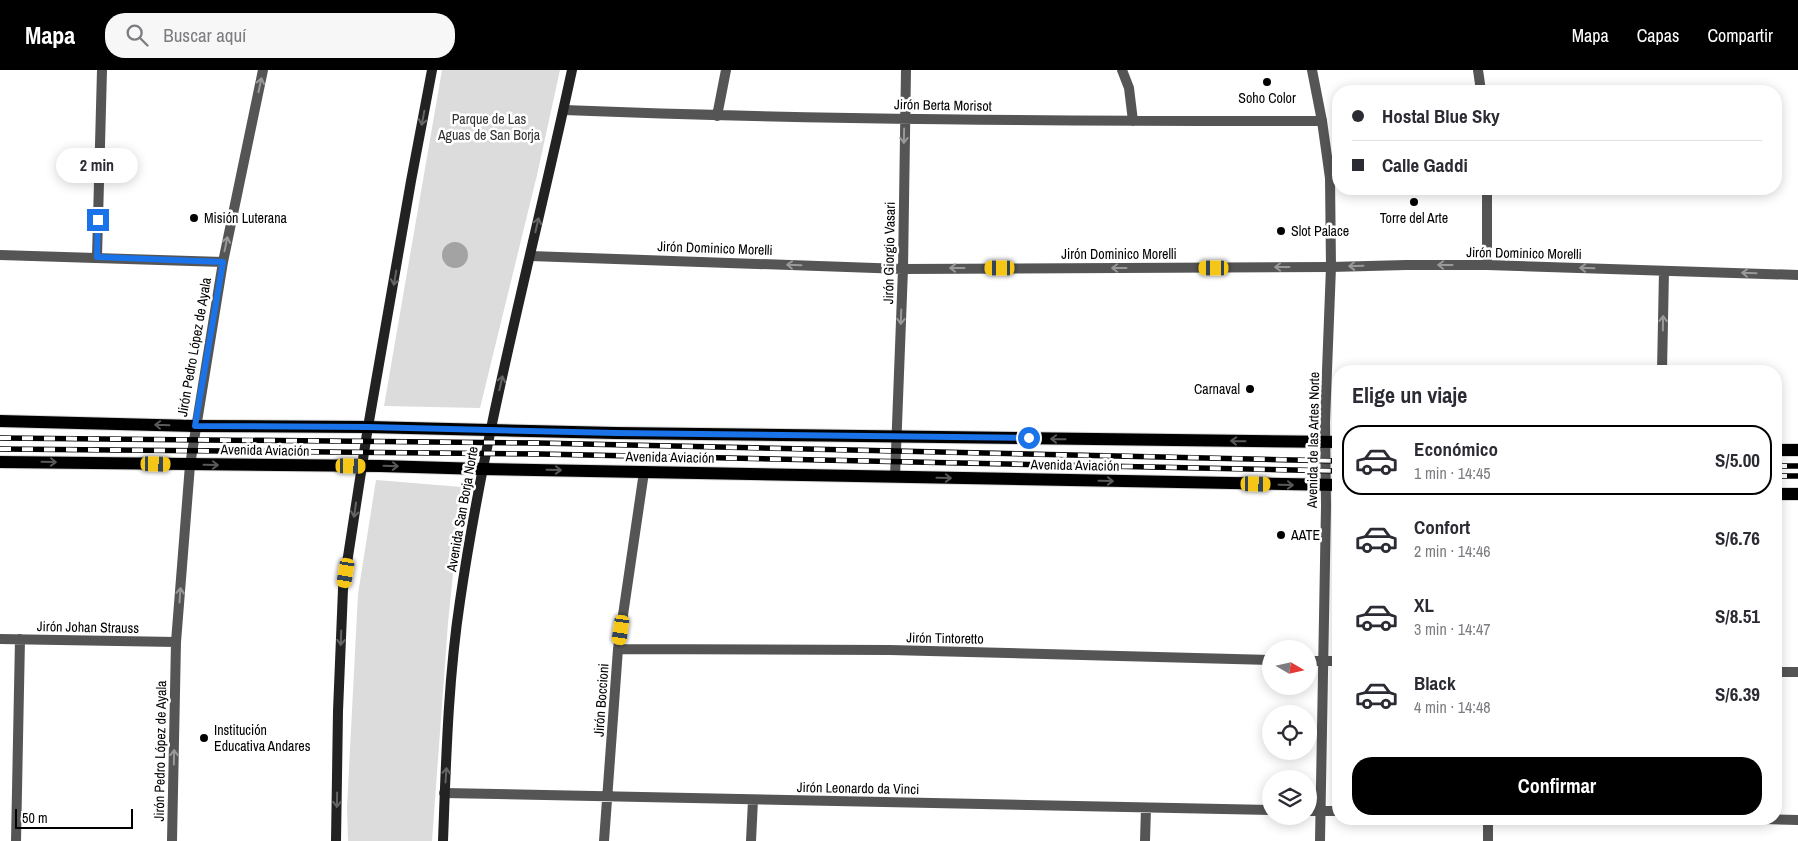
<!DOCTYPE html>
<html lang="es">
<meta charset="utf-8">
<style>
body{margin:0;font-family:"Archivo Narrow",sans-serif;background:#f7f7f7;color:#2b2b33;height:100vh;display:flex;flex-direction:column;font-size:19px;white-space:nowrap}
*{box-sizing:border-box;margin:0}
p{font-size:16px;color:#7c7c81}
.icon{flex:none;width:28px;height:28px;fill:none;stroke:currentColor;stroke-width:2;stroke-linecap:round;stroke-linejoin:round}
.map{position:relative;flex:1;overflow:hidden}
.sheet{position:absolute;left:1332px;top:295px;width:450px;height:460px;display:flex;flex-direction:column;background:#fff;border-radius:20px;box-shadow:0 2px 12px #0003}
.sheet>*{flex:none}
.hud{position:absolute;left:1332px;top:15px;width:450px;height:110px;border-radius:20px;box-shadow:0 2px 12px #0003;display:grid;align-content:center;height:110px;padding:0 20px;background:#fff}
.needle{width:32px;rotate:99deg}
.fabs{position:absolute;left:1262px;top:570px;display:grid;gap:10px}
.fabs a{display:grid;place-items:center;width:55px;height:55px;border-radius:50%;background:#fff;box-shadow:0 2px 12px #0003;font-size:25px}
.scale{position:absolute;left:15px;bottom:12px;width:118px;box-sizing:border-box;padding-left:5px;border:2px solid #000;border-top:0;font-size:14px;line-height:18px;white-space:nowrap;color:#000;-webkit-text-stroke:4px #fff;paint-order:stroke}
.end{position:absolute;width:22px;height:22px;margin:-11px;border:6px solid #1a73e8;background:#fff;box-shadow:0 0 0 2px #fff}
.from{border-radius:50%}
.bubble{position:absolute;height:35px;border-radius:18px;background:#fff;box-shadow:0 2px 12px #0003;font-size:16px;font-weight:800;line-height:35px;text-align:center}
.car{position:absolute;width:15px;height:30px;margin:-15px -8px;border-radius:6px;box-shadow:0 0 4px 1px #0007;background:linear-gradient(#f5c518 24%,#345 0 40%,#f5c518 0 76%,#345 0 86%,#f5c518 0)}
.hud b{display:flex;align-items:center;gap:18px;height:48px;font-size:19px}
.hud b+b{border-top:1px solid #e1e1e2}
.hud i{width:12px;height:12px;background:#2b2b33}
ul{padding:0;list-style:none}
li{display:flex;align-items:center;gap:15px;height:70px;margin:0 10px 8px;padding:0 10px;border:2px solid transparent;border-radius:20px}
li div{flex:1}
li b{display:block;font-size:19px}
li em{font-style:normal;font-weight:800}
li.selected{border-color:#000}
li>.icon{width:45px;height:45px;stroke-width:1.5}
h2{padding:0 20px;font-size:22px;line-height:60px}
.cta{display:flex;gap:10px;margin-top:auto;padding:10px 20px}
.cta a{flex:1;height:58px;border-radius:20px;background:#000;color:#fff;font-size:20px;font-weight:800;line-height:58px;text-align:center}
header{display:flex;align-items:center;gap:30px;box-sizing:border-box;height:70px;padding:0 25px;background:#000;color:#fff}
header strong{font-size:24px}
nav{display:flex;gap:28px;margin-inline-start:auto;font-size:18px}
.search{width:350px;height:45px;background:#f7f7f7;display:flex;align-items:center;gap:12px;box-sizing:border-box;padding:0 18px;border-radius:20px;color:#7c7c81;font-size:19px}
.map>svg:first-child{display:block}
.green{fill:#dcdcdc}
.water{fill:#a3a3a3}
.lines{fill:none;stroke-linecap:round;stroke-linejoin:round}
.primary-casing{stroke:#dbdbdb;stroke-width:14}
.minor{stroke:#555;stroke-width:10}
.tertiary{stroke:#555;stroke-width:10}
.secondary{stroke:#222;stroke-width:10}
.primary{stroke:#000;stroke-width:12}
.rail-casing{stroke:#000;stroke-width:5.5}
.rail{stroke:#fff;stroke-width:4;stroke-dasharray:11;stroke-linecap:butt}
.oneway{stroke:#999}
.oneway2{stroke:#646464}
.oneway3{stroke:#595959}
.route{stroke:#1a73e8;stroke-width:6}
.poi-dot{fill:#000;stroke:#fff;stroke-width:2}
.labels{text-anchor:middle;stroke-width:5;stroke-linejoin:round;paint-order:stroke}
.poi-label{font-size:14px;fill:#000;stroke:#fff;text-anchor:start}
.street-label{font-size:14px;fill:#000;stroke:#fff}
.park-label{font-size:14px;fill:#333;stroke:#fff}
</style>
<header>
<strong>Mapa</strong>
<div class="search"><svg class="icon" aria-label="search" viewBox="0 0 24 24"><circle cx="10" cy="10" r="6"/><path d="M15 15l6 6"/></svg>Buscar aquí</div>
<nav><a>Mapa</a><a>Capas</a><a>Compartir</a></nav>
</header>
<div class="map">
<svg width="1798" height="771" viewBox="0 0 1798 771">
<rect width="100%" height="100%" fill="#fff"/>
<path class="green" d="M442,0H560L537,105L480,338L384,336Z
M376,410L462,417L448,553L432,771H348L347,737L358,524Z"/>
<path class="water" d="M442 185a13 13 0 1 1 26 0a13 13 0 1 1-26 0Z"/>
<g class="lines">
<defs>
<path id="primary" d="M0,351L195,356L368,357L616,363L1339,372
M1776,380H1798
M0,392L380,396L482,399L1339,415
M1776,424H1798"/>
</defs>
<use href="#primary" class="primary-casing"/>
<path class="minor" d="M1122,0L1129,18L1133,51
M1478,0L1481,21
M564,40C816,50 1069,51 1322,51
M717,46L726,0
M0,185L223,192
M530,186L903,199L1331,197L1406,195H1487L1798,205
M97,187L102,0
M1487,195V119
M1662,301L1664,201
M895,407L903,199L906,0
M0,569L176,572
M618,579L890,580L1271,590
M1309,591H1339
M1776,602H1798
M444,723L1271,740
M1309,741H1339
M1764,749L1798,750
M16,771L20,569
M172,771L176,572L190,395L223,192L263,0
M604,771L618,579L644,402
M751,771L753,730
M1145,771L1146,738
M1488,771V749"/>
<path class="tertiary" d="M1312,0L1322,51L1330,108L1331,197L1325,352L1326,436L1320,771"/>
<path class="secondary" d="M336,771L338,641L343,519L368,357L411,111L432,0
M443,771C446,692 448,610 460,531C486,352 534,177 572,0"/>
<use href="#primary" class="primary"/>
<defs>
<path id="rail" d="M0,368L538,373L1339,391
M0,379L540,384L1339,401
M1776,396H1798
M1776,406H1798"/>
</defs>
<use href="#rail" class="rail-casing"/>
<use href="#rail" class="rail"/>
</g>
<defs><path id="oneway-shaft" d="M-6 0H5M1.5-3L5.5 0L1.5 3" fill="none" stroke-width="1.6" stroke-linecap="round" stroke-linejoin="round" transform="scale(1.25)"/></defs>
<g class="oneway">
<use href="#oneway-shaft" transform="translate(260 15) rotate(-78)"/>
<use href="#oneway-shaft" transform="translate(904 66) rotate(91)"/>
<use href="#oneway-shaft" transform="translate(226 174) rotate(-78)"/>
<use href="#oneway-shaft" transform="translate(794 195) rotate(-178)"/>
<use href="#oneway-shaft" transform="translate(1445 195) rotate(-180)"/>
<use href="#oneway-shaft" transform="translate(1356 196) rotate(178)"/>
<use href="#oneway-shaft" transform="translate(1282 197) rotate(180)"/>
<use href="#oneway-shaft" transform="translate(957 198) rotate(180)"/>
<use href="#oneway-shaft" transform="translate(1119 198) rotate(180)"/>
<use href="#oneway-shaft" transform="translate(1587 198) rotate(-178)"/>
<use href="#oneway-shaft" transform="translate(1749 203) rotate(-178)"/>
<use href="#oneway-shaft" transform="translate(901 247) rotate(92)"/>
<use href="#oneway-shaft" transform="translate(1663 253) rotate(-89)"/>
<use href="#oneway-shaft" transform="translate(180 525) rotate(-86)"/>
<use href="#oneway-shaft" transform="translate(174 687) rotate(-89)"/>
</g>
<g class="oneway2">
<use href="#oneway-shaft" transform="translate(423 48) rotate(101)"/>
<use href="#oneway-shaft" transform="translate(537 155) rotate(-77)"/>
<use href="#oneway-shaft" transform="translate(395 208) rotate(100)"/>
<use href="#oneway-shaft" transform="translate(501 313) rotate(-77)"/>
<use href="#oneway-shaft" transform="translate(355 440) rotate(98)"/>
<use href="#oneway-shaft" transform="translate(341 568) rotate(92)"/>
<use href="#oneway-shaft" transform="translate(446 705) rotate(-86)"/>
<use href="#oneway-shaft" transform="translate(337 730) rotate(91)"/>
</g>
<g class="oneway3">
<use href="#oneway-shaft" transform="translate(162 355) rotate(-178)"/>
<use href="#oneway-shaft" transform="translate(1058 369) rotate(-179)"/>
<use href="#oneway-shaft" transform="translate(1238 371) rotate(-179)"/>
<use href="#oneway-shaft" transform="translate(49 392) rotate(1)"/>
<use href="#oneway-shaft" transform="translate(211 395) rotate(1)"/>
<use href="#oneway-shaft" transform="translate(391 396) rotate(2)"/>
<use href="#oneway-shaft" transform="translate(554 400) rotate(1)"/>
<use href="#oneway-shaft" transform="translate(944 408) rotate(1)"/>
<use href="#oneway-shaft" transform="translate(1106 411) rotate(1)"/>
<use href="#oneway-shaft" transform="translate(1286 415) rotate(1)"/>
</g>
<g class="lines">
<path class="route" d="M98,150L97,187L223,192L195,356L368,357L616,363L1029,368"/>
</g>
<g class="poi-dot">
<circle cx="1267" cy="12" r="5"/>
<circle cx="1414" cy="132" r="5"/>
<circle cx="194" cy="148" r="5"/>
<circle cx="1281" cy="161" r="5"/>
<circle cx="1250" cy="319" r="5"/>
<circle cx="1281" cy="465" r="5"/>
<circle cx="204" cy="668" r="5"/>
</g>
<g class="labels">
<g class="poi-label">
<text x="1267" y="33" text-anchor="middle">Soho Color</text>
<text x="204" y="153">Misión Luterana</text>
<text x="1414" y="153" text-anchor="middle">Torre del Arte</text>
<text x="1291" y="166">Slot Palace</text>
<text x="1240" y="324" text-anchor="end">Carnaval</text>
<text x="1291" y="470">AATE</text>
<text x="214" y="665">Institución<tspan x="214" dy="16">Educativa Andares</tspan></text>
</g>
<g class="street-label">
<text transform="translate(943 35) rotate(1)" y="5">Jirón Berta Morisot</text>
<text transform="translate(715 178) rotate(2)" y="5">Jirón Dominico Morelli</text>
<text transform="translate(889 183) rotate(-89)" y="5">Jirón Giorgio Vasari</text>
<text transform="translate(1524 183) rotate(1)" y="5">Jirón Dominico Morelli</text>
<text x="1119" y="189">Jirón Dominico Morelli</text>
<text transform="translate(194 277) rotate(-80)" y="5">Jirón Pedro López de Ayala</text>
<text transform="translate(1313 370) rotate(-89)" y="5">Avenida de las Artes Norte</text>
<text transform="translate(265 380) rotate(1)" y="5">Avenida Aviación</text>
<text transform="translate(670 387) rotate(1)" y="5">Avenida Aviación</text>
<text transform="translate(1075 395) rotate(1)" y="5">Avenida Aviación</text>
<text transform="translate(462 439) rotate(-80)" y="5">Avenida San Borja Norte</text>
<text transform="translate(88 557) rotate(1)" y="5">Jirón Johan Strauss</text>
<text transform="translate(945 568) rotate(1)" y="5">Jirón Tintoretto</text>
<text transform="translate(601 630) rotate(-86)" y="5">Jirón Boccioni</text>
<text transform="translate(160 681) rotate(-89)" y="5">Jirón Pedro López de Ayala</text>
<text transform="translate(858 718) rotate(1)" y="5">Jirón Leonardo da Vinci</text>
</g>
<g class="park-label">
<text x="489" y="54">Parque de Las<tspan x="489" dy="16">Aguas de San Borja</tspan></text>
</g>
</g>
</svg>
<div class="fabs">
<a><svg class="needle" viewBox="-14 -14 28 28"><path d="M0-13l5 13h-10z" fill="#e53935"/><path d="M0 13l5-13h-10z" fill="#7c7c81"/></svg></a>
<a><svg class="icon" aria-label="locate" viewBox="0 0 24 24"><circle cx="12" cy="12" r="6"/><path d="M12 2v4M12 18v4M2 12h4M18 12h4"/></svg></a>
<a><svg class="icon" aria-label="layers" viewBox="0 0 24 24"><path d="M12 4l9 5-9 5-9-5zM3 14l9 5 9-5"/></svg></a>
</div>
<div class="scale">50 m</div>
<i class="end from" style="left:1029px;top:368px"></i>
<i class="end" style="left:98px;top:150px"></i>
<div class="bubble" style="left:56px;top:78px;width:82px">2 min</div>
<i class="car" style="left:1000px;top:198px;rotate:270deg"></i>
<i class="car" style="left:1214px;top:198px;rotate:270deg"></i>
<i class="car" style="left:156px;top:394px;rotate:91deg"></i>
<i class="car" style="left:351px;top:396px;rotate:91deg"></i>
<i class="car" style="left:1256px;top:414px;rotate:91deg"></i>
<i class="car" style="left:346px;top:503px;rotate:189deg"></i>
<i class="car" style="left:621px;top:560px;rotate:188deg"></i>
<div class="hud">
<b><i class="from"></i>Hostal Blue Sky</b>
<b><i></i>Calle Gaddi</b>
</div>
<section class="sheet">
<h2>Elige un viaje</h2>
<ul>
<li class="selected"><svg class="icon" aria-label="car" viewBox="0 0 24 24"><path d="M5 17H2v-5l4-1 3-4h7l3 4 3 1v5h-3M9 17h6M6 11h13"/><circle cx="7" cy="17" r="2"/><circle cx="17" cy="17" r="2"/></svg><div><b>Económico</b><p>1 min · 14:45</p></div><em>S/5.00</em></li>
<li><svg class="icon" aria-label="car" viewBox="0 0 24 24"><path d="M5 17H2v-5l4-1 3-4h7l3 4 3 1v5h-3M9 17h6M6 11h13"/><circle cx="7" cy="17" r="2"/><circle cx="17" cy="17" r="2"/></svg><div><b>Confort</b><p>2 min · 14:46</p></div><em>S/6.76</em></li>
<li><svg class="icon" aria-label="car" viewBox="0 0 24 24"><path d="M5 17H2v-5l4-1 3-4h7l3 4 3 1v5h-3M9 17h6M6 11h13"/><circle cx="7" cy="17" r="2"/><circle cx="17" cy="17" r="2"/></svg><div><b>XL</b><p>3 min · 14:47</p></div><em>S/8.51</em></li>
<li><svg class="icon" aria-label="car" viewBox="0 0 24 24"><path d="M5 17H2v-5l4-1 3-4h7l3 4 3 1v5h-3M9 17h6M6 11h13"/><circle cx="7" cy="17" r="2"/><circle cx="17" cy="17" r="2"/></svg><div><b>Black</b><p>4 min · 14:48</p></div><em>S/6.39</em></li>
</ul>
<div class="cta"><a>Confirmar</a></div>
</section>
</div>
